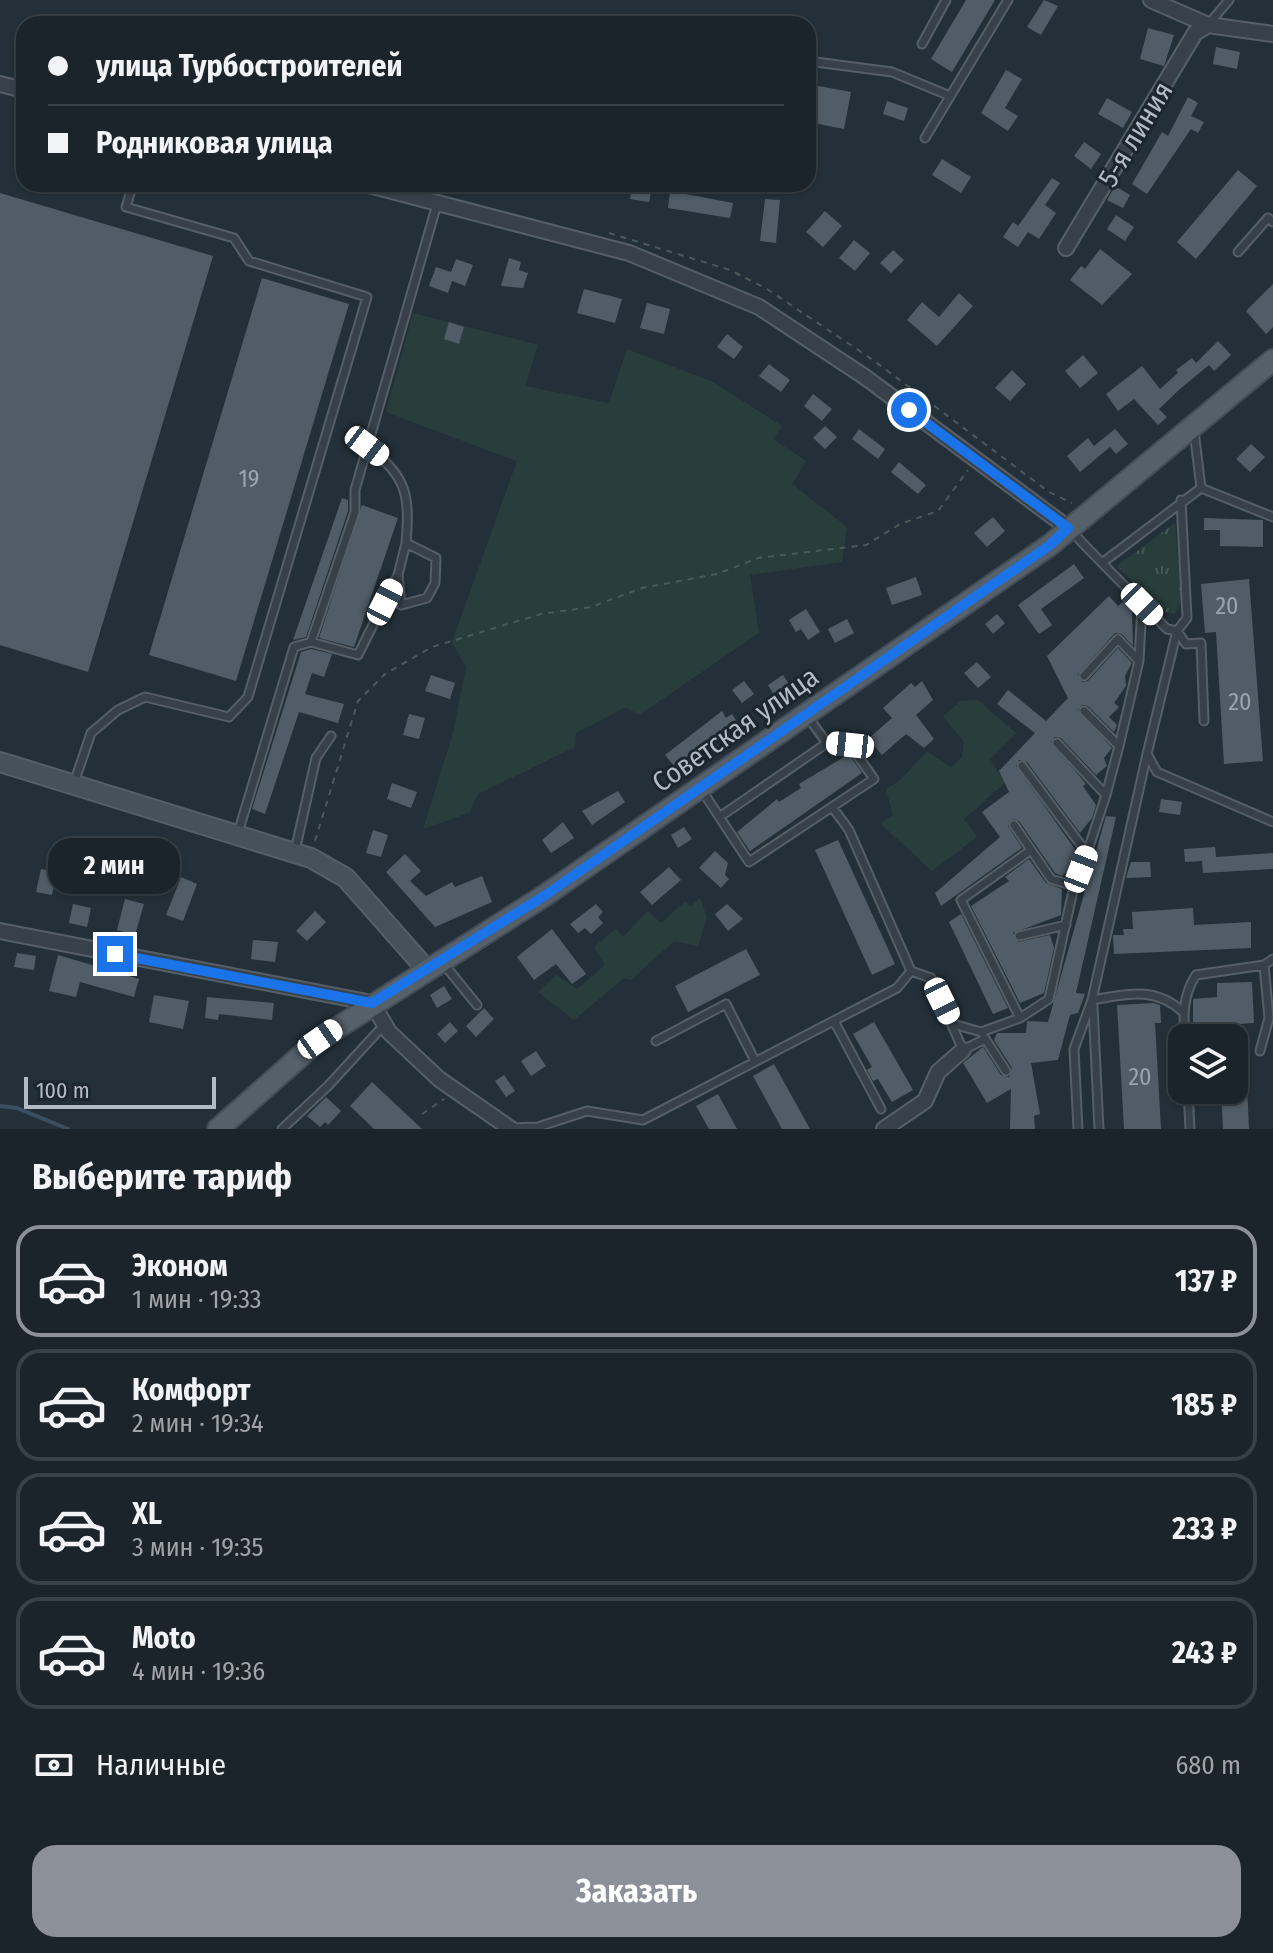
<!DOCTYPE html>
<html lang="ru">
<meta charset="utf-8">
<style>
body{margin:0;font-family:"Fira Sans Condensed",sans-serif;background:#283037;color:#f1f3f6;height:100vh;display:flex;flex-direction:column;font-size:30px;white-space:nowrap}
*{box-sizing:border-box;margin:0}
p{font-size:26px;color:#a0a4a9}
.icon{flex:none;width:44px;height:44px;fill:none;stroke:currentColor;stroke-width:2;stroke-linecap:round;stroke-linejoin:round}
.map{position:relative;height:1129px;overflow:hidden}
.details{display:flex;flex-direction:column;background:#1b242b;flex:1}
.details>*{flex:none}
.banner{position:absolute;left:16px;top:16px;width:800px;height:176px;border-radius:24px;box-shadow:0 2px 6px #0004,0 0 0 2px #394147;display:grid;align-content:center;height:176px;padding:0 32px;background:#1b242b}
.buttons{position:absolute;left:1168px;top:1024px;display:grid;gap:16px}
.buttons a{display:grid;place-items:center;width:80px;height:80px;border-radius:16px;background:#1b242b;box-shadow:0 2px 6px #0004,0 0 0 2px #394147;font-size:40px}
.scale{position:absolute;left:24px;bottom:20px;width:192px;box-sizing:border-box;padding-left:8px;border:4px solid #b3bcc5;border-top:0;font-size:22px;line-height:28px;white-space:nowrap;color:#b3bcc5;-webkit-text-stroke:6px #1d262e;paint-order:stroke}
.end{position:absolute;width:36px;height:36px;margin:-18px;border:10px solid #1a73e8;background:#fff;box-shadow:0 0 0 4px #fff}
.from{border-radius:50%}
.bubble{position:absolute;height:56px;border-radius:24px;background:#1b242b;box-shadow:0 2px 6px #0004,0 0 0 2px #394147;font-size:26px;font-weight:700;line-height:56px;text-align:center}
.car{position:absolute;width:24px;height:48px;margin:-24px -12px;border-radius:10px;box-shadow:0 0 6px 2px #0007;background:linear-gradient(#fff 24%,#345 0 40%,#fff 0 76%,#345 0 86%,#fff 0)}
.banner b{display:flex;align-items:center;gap:28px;height:76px;font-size:30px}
.banner b+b{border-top:2px solid #394147}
.banner i{width:20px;height:20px;background:#f1f3f6}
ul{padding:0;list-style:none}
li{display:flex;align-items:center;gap:24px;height:112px;margin:0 16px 12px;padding:0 16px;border:4px solid #394147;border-radius:24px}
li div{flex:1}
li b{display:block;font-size:30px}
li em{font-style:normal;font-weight:700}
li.current{border-color:#8c9099}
li>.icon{width:72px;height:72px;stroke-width:1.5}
h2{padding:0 32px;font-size:36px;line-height:96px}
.pay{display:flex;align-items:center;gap:20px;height:88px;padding:0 32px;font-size:30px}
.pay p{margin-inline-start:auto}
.primary-button{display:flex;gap:16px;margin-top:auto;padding:16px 32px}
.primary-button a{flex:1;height:92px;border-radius:24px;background:#8c9099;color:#fff;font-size:32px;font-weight:700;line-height:92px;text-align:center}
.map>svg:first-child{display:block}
.park{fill:url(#park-tufts)}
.garden{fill:#293e3c}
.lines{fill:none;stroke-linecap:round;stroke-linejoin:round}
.stream{stroke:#3b4f61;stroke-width:4}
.building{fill:#505c67}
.lane-casing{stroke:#565f67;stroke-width:11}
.street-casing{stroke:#565f67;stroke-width:18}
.secondary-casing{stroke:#565f67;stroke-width:22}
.primary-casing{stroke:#444d55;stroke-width:24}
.path{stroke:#485a5b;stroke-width:2;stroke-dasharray:6 6;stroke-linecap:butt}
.lane{stroke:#38414a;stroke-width:7}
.street{stroke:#38414a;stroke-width:14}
.secondary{stroke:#46515c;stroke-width:18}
.primary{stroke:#56606a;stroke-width:20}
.route{stroke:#1a73e8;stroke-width:10}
.labels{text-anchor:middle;stroke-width:6;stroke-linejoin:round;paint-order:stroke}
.number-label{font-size:24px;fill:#9aa4ae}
.street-label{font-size:28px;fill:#b3bcc5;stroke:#1d262e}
</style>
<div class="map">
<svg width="1273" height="1129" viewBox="0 0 1273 1129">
<defs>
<pattern id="park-tufts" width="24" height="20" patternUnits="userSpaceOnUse" patternTransform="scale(2)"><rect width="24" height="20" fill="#293e3c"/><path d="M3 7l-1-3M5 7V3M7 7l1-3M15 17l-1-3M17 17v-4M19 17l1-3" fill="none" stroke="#465857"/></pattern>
</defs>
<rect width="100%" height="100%" fill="#243039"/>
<path class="park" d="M1175,523L1181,602L1174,614L1163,611L1117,566Z"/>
<path class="garden" d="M413,313L538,345L525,386L609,403L627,349L713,382L782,426L773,439L806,461L792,484L847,527L842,562L750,575L759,633L639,715L626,707L576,733L575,747L478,794L469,813L423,829L453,733L466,667L452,642L517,461L386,412Z
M978,700L1016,733L990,759L1005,783L964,819L977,837L932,871L880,823L893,815L886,789L899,781L927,752L951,767L962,757L964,742L943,716L961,701Z
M700,898L707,917L698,946L674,941L631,980L624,978L574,1020L538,992L556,975L577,989L605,965L594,947L615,929L623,937L648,911L661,923L685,902L691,906Z"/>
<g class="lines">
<path class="stream" d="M0,1106L17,1108L68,1129"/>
</g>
<path class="building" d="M966,0H995L952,72L931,59Z
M1044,0L1058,6L1041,35L1027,27Z
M1148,28L1174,35L1164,66L1140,59Z
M1216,47L1240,52L1237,69L1213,64Z
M1006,70L1022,79L1005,108L1018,116L1008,131L981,113Z
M808,84L851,92L844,129L808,122Z
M1188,97L1198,103L1191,116L1204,122L1198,133L1191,129L1147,194L1132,184L1162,132L1168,136Z
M1107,98L1132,112L1123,128L1098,114Z
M887,101L908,108L904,121L883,114Z
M1084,142L1101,154L1091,169L1074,156Z
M942,159L971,177L961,193L932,175Z
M1238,170L1257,186L1196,259L1177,242Z
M1052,178L1060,183L1045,205L1056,213L1039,239L1028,232L1018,247L1003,237L1013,222L1018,226Z
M632,184L652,187L649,202L630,199Z
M1115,186L1130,195L1123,208L1107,200Z
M670,191L733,203L730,218L668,208Z
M0,193L213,256L88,672L0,645Z
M765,199L780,200L776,243L760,241Z
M825,211L842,226L823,247L806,232Z
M1116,215L1134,227L1125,241L1107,229Z
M854,240L870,253L855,271L839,258Z
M1100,249L1132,274L1102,305L1070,280L1081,266L1085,269Z
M893,250L904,260L891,273L880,263Z
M509,258L521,262L519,270L528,273L523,288L501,286Z
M456,259L473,265L465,286L452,281L448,293L429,286L436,267L451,272Z
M262,278L349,304L236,681L149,655Z
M1273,284V327L1266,334L1246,311Z
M584,289L622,299L615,323L577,313Z
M959,293L973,306L937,346L907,320L922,302L939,317Z
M647,303L670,309L664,334L640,328Z
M449,322L464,327L459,344L444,339Z
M727,334L743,347L734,359L717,347Z
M1218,341L1231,355L1214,371L1209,365L1180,389L1159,409L1167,417L1158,425L1134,399L1118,411L1106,394L1142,366L1160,389L1178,373L1176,370L1192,358L1196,363Z
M1083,355L1098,373L1080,388L1065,371Z
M769,364L790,380L781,392L759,376Z
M1012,370L1026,384L1010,401L995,388Z
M813,394L832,409L822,421L804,406Z
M825,426L837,437L825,449L813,438Z
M859,429L885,449L878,459L852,439Z
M1115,429L1128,444L1116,454L1110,447L1080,472L1067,456L1088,438L1094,446Z
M1251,444L1265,457L1250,472L1236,459Z
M899,462L926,485L918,494L891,472Z
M342,498L348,500V511L306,637L293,640Z
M362,505L398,518L354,647L319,638Z
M993,517L1005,531L987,547L974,533Z
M1204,518L1263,520V547L1220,546V530H1204Z
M1074,564L1084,578L1041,609L1052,625L1039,634L1018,605Z
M916,577L922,595L892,605L886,588Z
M1249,579L1263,761L1224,764L1216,632L1205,633L1201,584Z
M1109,596L1118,606L1125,600L1132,612L1133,646L1122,634L1115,633L1078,675L1082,682L1088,681L1118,648L1132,663L1125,676L1126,686L1114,703L1119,707L1109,717L1117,725L1114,732L1088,706L1082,705L1078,710L1112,748L1104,758L1107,766L1096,775L1061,738L1055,737L1051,742L1086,784L1083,786L1096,805L1092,818L1080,833L1027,762L1019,760L1016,766L1079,855L1076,864L1062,876L1055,873L1019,821L1013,819L1008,826L1022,848L941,906L935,893L1000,837L982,812L1009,792L999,771L1035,733L997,704L1008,690L1046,721L1068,698L1047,656Z
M806,609L820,632L808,640L801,629L796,632L789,620Z
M997,614L1005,623L993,634L985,624Z
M847,619L854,633L835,643L828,629Z
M311,649L332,654L324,677L312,673L305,694L344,704L338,723L299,712L265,814L252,809L301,652Z
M977,662L991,677L978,688L964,673Z
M431,675L455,683L450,699L425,691Z
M783,675L791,687L775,697L768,685Z
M744,681L754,694L742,703L732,690Z
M922,681L933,700L916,715L934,739L924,748L906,734L882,755L868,739L892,718L883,708L911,683L915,687Z
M722,711L726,718L732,714L739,725L706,748L703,744L675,767L665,755Z
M409,714L425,718L419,739L403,735Z
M849,754L862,773L750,851L737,832L777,799L779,802L801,788L799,784Z
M392,783L417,792L411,808L387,799Z
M618,791L625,802L592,825L582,811Z
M1161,799L1182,802L1180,815L1159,812Z
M1106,816L1116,817L1076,993L1085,994L1078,1013L1070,1015L1058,1060L1031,1063L1040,1114L1034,1116L1035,1129H1010L1011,1089L987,1103L963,1063L983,1047L1001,1075L1009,1077L1012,1068L994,1040L997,1033H1026L1027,1021L1048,1022Z
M563,822L574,838L551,853L542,840Z
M684,827L692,839L678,848L671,835Z
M373,830L388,835L381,857L366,853Z
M838,840L895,964L872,975L815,850Z
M1215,847L1216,857L1273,853V869L1203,873L1202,861L1185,862L1184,849Z
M715,851L728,863L725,875L729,879L721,888L699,868Z
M405,854L421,871L410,881L426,896L452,882L455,887L482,876L492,902L435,927L386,872Z
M1029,859L1046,883L1062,889L1061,915L1013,933L1018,942L1050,935L1054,948L1044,993L1020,1003L971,906L1009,881L1005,877Z
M1131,862H1150L1151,877L1126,878Z
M669,867L681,880L652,905L640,892Z
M41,869L57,872L52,895L36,892Z
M181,877L197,884L183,921L166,915Z
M125,899L144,904L135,935L117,930Z
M73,904L91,908L87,927L69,923Z
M596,904L603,912L598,917L603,923L591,934L585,928L578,933L570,924Z
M727,904L743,919L728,931L715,914Z
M1193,908L1194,925L1251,922V948L1114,954L1113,935H1124L1123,929H1133L1132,912Z
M315,911L326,922L307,941L296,931Z
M961,914L1008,1008L993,1014L949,922Z
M552,929L586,974L572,984L556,964L534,980L517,957Z
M253,940L278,942L275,962L251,959Z
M746,949L760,975L688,1012L675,986Z
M17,953L36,956L34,970L14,967Z
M58,955L139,979L134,997L80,982L76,997L49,991Z
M1252,982L1254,1023L1193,1027V999L1217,997V983Z
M444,986L452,999L437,1008L430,995Z
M154,995L189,1001L183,1029L149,1022Z
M207,997L274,1003L272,1020L219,1014L218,1020L205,1018Z
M1154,1003L1160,1005L1161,1023H1155L1161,1129H1124L1117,1005Z
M484,1008L494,1019L476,1037L466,1026Z
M450,1022L458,1031L445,1043L437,1034Z
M874,1022L913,1090L892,1102L878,1079L873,1081L867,1070L872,1067L853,1034Z
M536,1051L546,1066L531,1076L521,1061Z
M1234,1062H1246L1249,1129H1223L1221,1090H1234Z
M774,1064L810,1129H782L753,1076Z
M504,1075L515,1091L506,1097L495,1081Z
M372,1082L422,1129H374L350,1106Z
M718,1094L737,1129H709L696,1106Z
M326,1097L341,1111L328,1125L325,1122L320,1127L307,1116Z"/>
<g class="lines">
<defs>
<path id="lane" d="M1208,25L1229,0
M922,44L946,0
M808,61L892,72L950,96
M925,138L1008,0
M426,201L429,184
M1238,252L1268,218L1273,222
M1194,431L1201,488
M367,446C407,476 410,495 406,543L436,558L435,583L427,598L401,605L398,575L406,543
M1201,488L1273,517
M1070,530L1102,563L1201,488
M1102,563L1167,629L1177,631L1187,618L1181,500
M311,642L355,512V490L437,204
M1084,676L1118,639L1139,661L1142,604
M1084,711L1119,746L1139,661
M1204,721L1201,643L1186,644L1177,631L1147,754L1157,772L1273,822
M1057,743L1106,795L1119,746
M1147,754L1092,1000C1128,994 1155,986 1183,1012
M1022,766L1087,853L1106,795
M74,783L91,733L118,710L145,697L229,717L248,697L367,297L249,261L234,238L126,207L133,184
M701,789L749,862L874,779L850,745L827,743L807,716
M833,808L849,830L911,971L931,978L963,1050L985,1039
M721,816L827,743
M1014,825L1051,879L1074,886
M238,833L294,647L311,642L358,655L398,575
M295,851L316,758L331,736
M1019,936L1066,925
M443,963L477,1005
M1093,1006L1099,1129
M1020,1018L961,900L1031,850
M834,1021L881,1109
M953,1024L981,1032L1020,1018L1049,999L1074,886L1087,853
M984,1037L1006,1071
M1185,1038C1183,1014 1183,995 1196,975L1264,965
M656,1041L726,1004L755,1061
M1260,1051L1269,1018L1264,965L1273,959
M1188,1090L1190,1129
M510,1128L538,1127L587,1111L643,1120L897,988L911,971
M282,1129L328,1086L384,1025
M1078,1129L1074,1049L1092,1000"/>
<path id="street" d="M1151,0L1208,25L1273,34
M0,84L24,90
M365,184L629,253L759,307L865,377L1068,528
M1066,248L1195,33L1208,25
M0,931L372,1003L389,1032L439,1079L511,1129
M884,1129L925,1101L938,1072L963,1050"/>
<path id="secondary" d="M0,762L311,858L346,878L427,970"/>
<path id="primary" d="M218,1129L320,1039L544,896L1050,545L1273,360"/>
</defs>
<use href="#lane" class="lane-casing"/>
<use href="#street" class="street-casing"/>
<use href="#secondary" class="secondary-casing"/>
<use href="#primary" class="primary-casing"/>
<path class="path" d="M609,233L730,270L767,289L873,360L1049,492L1072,503
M315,841L358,701L385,674L432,647L541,614L591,607L642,588L717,574L758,558L866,545L900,524L938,511L968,470
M422,1114L444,1099"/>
<use href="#lane" class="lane"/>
<use href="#street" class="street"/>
<use href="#secondary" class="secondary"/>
<use href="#primary" class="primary"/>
</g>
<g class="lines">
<path class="route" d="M115,954L372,1003L544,896L1050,545L1068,528L909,410"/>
</g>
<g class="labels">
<g class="number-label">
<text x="249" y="487">19</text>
<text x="1227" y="614">20</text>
<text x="1240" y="710">20</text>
<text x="1140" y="1085">20</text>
</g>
<g class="street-label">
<text transform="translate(1135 134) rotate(-59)" y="10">5-я линия</text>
<text transform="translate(735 729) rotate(-35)" y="10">Советская улица</text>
</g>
</g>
</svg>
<div class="buttons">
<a><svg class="icon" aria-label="layers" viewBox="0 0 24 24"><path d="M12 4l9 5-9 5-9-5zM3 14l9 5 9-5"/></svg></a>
</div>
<div class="scale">100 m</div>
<i class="end from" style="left:909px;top:410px"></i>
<i class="end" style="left:115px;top:954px"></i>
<div class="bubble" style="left:48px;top:838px;width:132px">2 мин</div>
<i class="car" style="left:367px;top:446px;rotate:127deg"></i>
<i class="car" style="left:385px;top:602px;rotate:27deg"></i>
<i class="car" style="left:1142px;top:604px;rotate:135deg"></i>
<i class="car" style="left:850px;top:745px;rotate:276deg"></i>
<i class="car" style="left:1081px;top:869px;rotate:21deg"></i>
<i class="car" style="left:942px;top:1001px;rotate:154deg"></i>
<i class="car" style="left:320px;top:1039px;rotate:55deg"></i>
<div class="banner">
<b><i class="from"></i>улица Турбостроителей</b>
<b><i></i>Родниковая улица</b>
</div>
</div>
<section class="details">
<h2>Выберите тариф</h2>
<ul>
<li class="current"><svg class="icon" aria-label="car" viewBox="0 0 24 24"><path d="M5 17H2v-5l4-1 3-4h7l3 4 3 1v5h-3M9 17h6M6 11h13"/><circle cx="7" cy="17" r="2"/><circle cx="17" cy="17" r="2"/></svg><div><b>Эконом</b><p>1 мин · 19:33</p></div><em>137 ₽</em></li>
<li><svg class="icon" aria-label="car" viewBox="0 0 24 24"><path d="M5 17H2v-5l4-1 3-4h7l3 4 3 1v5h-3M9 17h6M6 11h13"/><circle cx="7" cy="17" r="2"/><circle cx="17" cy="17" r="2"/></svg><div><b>Комфорт</b><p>2 мин · 19:34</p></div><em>185 ₽</em></li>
<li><svg class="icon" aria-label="car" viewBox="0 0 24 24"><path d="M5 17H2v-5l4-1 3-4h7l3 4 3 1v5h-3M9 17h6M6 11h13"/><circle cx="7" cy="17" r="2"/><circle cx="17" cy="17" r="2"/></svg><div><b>XL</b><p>3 мин · 19:35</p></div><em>233 ₽</em></li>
<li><svg class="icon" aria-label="car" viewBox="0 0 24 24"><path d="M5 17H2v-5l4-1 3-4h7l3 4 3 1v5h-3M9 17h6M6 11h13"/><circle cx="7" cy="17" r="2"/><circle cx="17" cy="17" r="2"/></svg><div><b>Moto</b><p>4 мин · 19:36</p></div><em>243 ₽</em></li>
</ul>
<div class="pay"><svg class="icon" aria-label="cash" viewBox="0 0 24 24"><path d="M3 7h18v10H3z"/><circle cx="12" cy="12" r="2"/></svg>Наличные<p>680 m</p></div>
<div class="primary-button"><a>Заказать</a></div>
</section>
